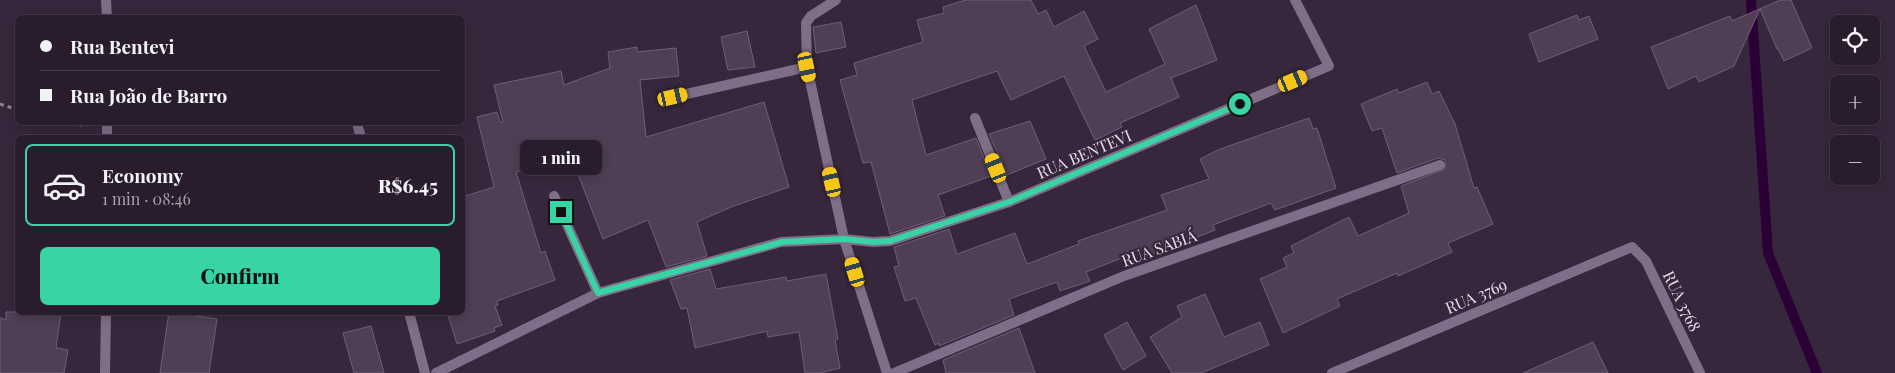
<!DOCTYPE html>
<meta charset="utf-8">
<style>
body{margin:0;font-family:"Playfair Display",serif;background:#312635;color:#f1f3f6;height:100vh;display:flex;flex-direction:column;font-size:19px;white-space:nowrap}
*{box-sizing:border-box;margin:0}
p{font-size:16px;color:#a5a2aa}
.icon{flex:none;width:28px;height:28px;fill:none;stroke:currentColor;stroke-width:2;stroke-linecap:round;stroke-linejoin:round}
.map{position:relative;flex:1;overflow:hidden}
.drawer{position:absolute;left:15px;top:135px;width:450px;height:180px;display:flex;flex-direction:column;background:#291d2d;border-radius:8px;box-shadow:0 2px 12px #0003,0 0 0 1px #453b49}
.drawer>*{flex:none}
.guide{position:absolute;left:15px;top:15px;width:450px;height:110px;border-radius:8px;box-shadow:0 2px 12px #0003,0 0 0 1px #453b49;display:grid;align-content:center;height:110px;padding:0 25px;background:#291d2d}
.fabs{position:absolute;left:1830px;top:15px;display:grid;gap:10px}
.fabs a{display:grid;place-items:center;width:50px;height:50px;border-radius:8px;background:#291d2d;box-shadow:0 2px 12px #0003,0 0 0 1px #453b49;font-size:25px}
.end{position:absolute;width:22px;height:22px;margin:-11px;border:6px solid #38d4a6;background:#111;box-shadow:0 0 0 2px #111}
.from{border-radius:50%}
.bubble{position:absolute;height:35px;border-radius:8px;background:#291d2d;box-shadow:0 2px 12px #0003,0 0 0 1px #453b49;font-size:16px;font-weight:800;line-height:35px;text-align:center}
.car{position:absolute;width:15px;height:30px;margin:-15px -8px;border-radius:6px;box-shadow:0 0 4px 1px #0007;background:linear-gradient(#f5c518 24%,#345 0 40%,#f5c518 0 76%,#345 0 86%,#f5c518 0)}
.guide b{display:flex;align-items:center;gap:18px;height:48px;font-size:19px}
.guide b+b{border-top:1px solid #453b49}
.guide i{width:12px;height:12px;background:#f1f3f6}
ul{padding:9px 0 0;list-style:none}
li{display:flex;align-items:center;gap:15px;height:82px;margin:0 10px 8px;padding:0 15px;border:2px solid transparent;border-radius:8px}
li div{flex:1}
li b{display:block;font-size:19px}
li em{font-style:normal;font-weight:800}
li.selected{border-color:#38d4a6}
li>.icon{width:45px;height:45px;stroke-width:1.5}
.action{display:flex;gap:10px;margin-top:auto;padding:10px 25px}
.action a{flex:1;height:58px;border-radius:8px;background:#38d4a6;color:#111;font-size:20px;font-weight:800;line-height:58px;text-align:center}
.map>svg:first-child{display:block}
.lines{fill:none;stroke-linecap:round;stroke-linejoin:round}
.stream{stroke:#2b0036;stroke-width:10}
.building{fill:#4f3e54;stroke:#705e76}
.path{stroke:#8d7f91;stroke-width:3;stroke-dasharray:4 4;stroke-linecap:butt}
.service{stroke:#806d87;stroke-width:10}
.minor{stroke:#806d87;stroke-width:10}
.route{stroke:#38d4a6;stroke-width:6}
.labels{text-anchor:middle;stroke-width:4.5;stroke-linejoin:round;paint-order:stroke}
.street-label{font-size:16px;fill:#e7ddea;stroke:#37273c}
</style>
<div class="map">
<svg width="1895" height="373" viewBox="0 0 1895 373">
<rect width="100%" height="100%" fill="#37273c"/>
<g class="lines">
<path class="stream" d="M1751,0L1768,253L1817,373"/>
</g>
<path class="building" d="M965,0H1031L1038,14L1046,10L1054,27L1084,11L1098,39L1084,46L1106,92L1165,64L1149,29L1196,5L1217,60L1171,78L1179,97L1120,123L1122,127L1095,140L1064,76L1011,100L997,71L912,100L926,155L976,138L991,176L938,195L945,216L890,234L871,162L863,163L840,80L857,75L854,63L923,42L917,20L944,13L943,7Z
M1780,0H1791L1812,48L1784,61L1778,49H1777L1760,9L1734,66L1699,82L1696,76L1668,89L1651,47L1730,16L1732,21Z
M1577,15L1579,20L1589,16L1598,39L1539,62L1529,34Z
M841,22L846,47L816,53L813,27Z
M747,31L755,67L728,70L721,37Z
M637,47V52L676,48L679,76L640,80L646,137L764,102L789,187L731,207L697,222L707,256L666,267L648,220L603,239L571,156L516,172L541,253L545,251L555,280L497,301L498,305L495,306L502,325L494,328L495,331L457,344L447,312H462V197L494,187L477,117L497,112L500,122H503L494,85L561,71L564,85L610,68L608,52Z
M1427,82L1432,94L1439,91L1455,124L1474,188L1477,187L1493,224L1448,243L1452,252L1398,276L1397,273L1337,299L1340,306L1283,333L1260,279L1287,267L1283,258L1294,253L1291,246L1349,217L1358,236L1409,213L1401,186L1445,169V160L1438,158L1397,173L1382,128L1372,131L1361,104L1397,89L1399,93Z
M1309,118L1313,129L1317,128L1336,188L1275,210L1271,203L1213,225L1215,230L1147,257L1145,249L1086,272L1090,281L1060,291L1057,282L1009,299L1014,315L939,346V343L935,345L916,298L905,301L894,267L899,266L894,247L949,229L957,254L1015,233L1027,264L1079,244L1078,241L1167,210L1161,195L1209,179L1200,159L1220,149Z
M1030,121L1046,159L1007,175L989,134Z
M710,269L716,289L786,277L787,281L826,274L838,339L835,340L840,368L820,373H805L799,332L768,337L767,331L695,348L687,308L681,309L670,280Z
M1205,294L1224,337L1260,322L1269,345L1201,373H1172L1150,337L1182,317L1177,306Z
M6,312H61L56,348L68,350L64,373H0V318L6,320Z
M169,312L217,319L209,373H160Z
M1127,322L1146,356L1123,370L1104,335Z
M371,326L384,373H354L343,333Z
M1019,328L1035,373H946L943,360Z
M1593,342L1608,373H1523Z"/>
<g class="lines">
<path class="path" d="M0,104L18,110
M70,122L84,126"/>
<path class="service" d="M673,97L807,67L806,23L811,16L836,0
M975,118L1009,202
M554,196L598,293
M894,373L1124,276L1440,165"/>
<path class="minor" d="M106,0L107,18
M807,67L844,239L887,373
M357,123L361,138
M107,138V122
M409,312L425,373
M105,373L106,312
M436,373L598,293L781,242L844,239L873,242L890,241L1009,202L1329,66L1295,0
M1332,373L1632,247L1646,261L1700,373"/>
</g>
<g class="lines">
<path class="route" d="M561,212L598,293L782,242L844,239L873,242L890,241L1009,202L1240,104"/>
</g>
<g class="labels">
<g class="street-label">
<text transform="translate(1084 154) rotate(-23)" y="6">RUA BENTEVI</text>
<text transform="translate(1159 248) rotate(-20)" y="6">RUA SABIÁ</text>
<text transform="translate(1476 296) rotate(-23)" y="6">RUA 3769</text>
<text transform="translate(1682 301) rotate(64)" y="6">RUA 3768</text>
</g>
</g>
</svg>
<div class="fabs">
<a><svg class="icon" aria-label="locate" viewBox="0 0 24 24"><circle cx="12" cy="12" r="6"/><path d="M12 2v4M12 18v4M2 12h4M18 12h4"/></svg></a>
<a>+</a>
<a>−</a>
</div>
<i class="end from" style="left:1240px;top:104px"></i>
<i class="end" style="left:561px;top:212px"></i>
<div class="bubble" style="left:520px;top:140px;width:82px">1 min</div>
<i class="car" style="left:807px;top:67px;rotate:168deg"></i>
<i class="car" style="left:1293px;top:81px;rotate:67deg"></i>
<i class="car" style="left:673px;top:97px;rotate:77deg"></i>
<i class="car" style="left:996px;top:168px;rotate:338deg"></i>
<i class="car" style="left:832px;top:182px;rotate:347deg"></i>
<i class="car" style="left:855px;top:272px;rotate:343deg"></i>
<div class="guide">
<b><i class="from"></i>Rua Bentevi</b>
<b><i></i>Rua João de Barro</b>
</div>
<section class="drawer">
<ul>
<li class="selected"><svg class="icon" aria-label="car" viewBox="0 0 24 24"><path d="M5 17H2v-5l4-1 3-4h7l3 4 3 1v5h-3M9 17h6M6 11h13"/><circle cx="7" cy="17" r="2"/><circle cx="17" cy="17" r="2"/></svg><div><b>Economy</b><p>1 min · 08:46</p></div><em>R$6.45</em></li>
</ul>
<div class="action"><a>Confirm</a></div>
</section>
</div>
